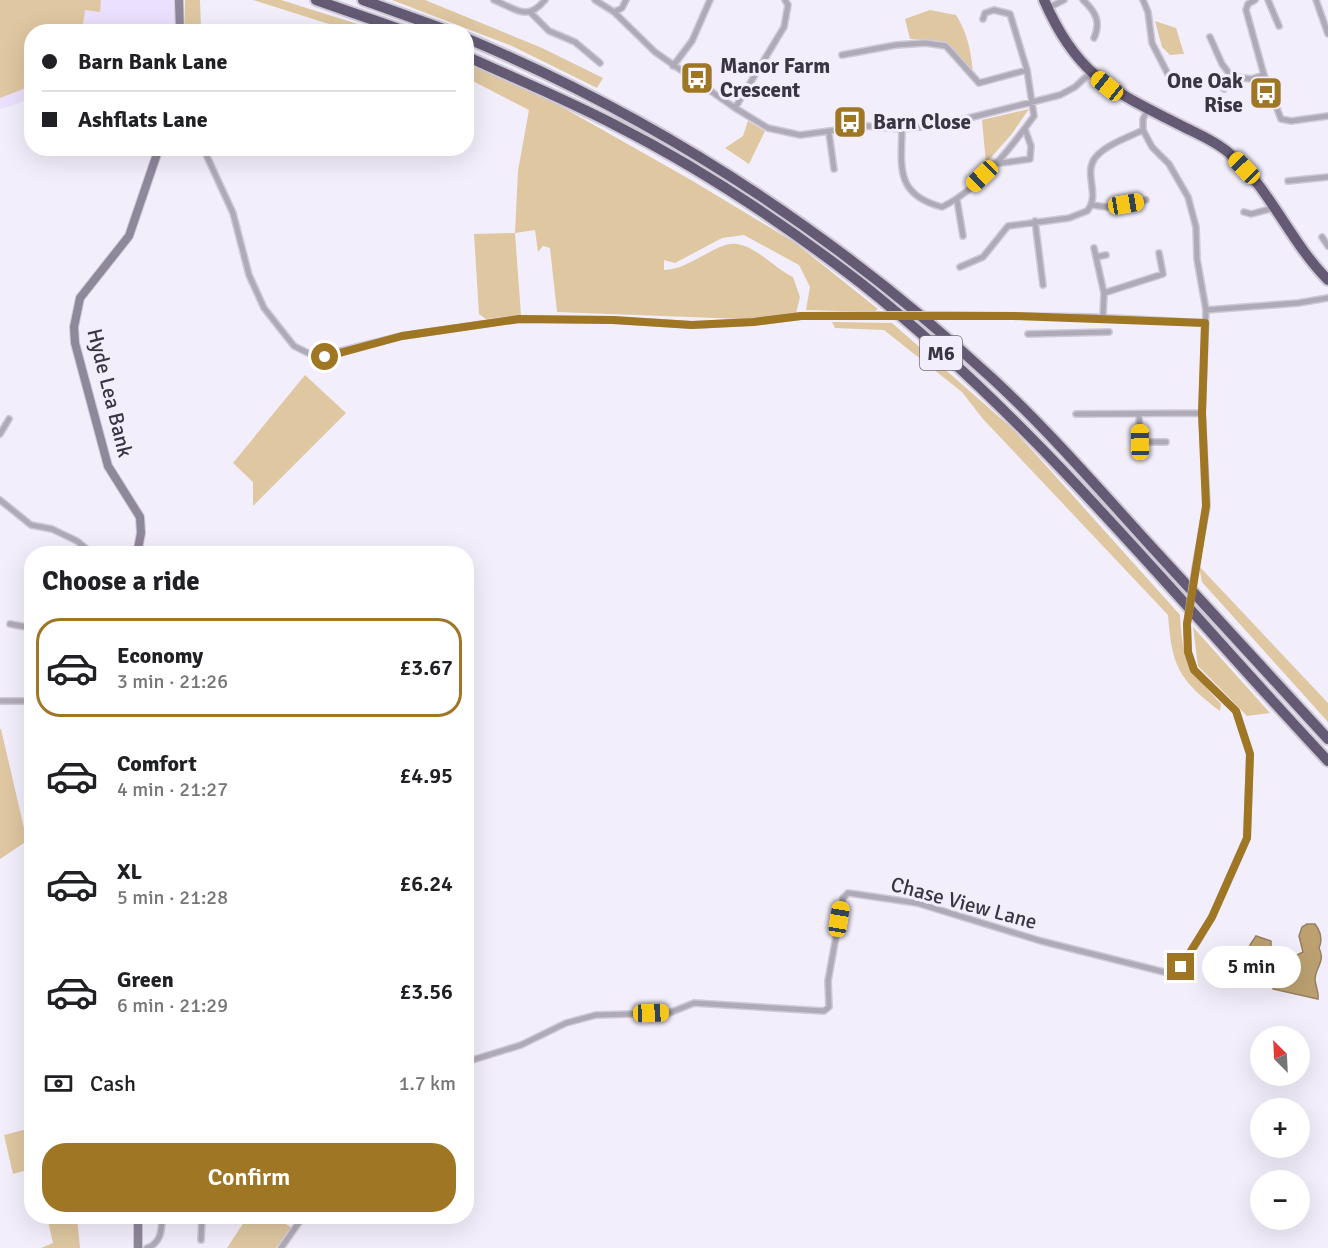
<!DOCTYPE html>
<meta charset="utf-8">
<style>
body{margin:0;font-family:Signika,sans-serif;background:#f6f6f6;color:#202124;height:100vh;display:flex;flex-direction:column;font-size:22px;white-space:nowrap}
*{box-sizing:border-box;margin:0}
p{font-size:20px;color:#757577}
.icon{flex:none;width:33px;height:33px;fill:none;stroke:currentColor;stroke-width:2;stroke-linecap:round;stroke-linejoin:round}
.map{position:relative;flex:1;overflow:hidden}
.details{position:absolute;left:24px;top:546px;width:450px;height:678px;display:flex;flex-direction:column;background:#fff;border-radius:24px;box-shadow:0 6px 24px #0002}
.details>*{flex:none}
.top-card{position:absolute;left:24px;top:24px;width:450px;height:132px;border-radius:24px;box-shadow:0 6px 24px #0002;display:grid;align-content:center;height:132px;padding:0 18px;background:#fff}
.needle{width:39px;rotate:336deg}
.tools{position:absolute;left:1250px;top:1026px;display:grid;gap:12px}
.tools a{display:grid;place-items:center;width:60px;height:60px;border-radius:50%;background:#fff;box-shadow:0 6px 24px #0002;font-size:30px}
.end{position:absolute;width:27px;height:27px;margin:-14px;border:8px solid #9f7624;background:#fff;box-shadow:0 0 0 3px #fff}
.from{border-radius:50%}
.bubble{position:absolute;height:42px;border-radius:21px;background:#fff;box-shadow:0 6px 24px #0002;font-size:20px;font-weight:600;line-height:42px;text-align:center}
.car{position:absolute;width:18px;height:36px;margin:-18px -9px;border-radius:8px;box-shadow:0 0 4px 2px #0007;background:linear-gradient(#f5c518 24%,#345 0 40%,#f5c518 0 76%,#345 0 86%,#f5c518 0)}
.top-card b{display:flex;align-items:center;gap:21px;height:57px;font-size:22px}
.top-card b+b{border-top:2px solid #e0e0e0}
.top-card i{width:15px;height:15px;background:#202124}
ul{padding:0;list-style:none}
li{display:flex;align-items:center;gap:18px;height:99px;margin:0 12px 9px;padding:0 6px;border:3px solid transparent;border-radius:24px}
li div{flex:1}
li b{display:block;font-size:22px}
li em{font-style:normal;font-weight:600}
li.on{border-color:#9f7624}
li>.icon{width:54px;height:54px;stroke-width:1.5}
h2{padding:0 18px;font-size:27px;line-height:72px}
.pay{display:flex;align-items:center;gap:15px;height:66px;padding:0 18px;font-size:22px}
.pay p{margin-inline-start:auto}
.primary-button{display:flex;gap:12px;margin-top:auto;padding:12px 18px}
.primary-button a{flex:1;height:69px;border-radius:24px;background:#9f7624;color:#fff;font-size:24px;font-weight:600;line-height:69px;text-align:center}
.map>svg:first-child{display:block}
.built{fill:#ebe0fd}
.green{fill:#dec7a1}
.water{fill:#bca070;stroke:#958062;stroke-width:1.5}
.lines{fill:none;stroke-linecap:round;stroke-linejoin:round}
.street-casing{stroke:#cec9d6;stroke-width:8}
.secondary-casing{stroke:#cec9d6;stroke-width:10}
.highway-casing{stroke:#cec9d6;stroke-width:14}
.street{stroke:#afaab7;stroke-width:5}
.secondary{stroke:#8f879a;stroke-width:8}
.highway{stroke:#645a74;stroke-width:10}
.street-bridge-casing{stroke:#cec9d6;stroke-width:8;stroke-linecap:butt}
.street-bridge{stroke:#afaab7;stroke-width:5}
.route{stroke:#9f7624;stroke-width:8}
.labels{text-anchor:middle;stroke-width:6;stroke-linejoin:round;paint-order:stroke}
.shield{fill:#f3eefb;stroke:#726c79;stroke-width:1.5}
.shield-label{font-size:20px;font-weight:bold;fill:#3a3541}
.poi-label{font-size:21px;font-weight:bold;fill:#3a3541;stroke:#f3eefb;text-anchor:start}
.street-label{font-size:21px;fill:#3a3541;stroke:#f3eefb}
</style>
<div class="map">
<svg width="1328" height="1248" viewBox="0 0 1328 1248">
<rect width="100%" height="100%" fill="#f3eefb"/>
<path class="built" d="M0,0H178V31L32,32L31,99L0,109Z"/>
<path class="green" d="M0,0H101L100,12L85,10L82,31L32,32L31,81L26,88L0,98Z
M185,0H200L201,31H185Z
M253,0H281L380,31H351Z
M392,0H425L542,48L603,78L597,88L512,46Z
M930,10L956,15C968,34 971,52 973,73L938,41L910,39L905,19Z
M1155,21L1176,28L1184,54L1170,55L1162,47Z
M467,63L555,103L691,180L794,242L878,309L874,312L806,310L810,287L799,265L744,235L722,238L675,263L664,260V270C690,270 718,240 737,244C759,248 774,268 793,277L800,297L796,313L742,319L557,312L550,248L543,246L538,252L535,230L515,233L521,315L486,319L479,314L474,234L515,233L518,171L529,110L467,78Z
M1029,109L1011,135L986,163L982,120Z
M748,121L765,131L749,164L725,148L743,136Z
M832,322L892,323L1014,430L1180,615C1182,663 1190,670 1221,704L1220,711C1178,679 1172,666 1168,615L983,419L962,392L884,330L835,328Z
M305,375L346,413L253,506V482L233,463Z
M1199,566L1328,703V722L1202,582Z
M1193,627L1270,713L1247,716L1198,666Z
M1,729L27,841L0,859V729Z
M31,1128V1169L13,1174L4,1135Z
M248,1216L286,1217L284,1223L291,1227L276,1248H227Z
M47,1217H77L80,1248H41L53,1243Z"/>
<path class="water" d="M1307,924H1315C1321,932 1323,939 1319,948C1326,962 1315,967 1315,980C1316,987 1319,993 1318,999L1273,989L1276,975L1252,952L1250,945L1256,936L1271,941V954C1283,961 1292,958 1303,952L1299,936L1302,927Z"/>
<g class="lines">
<defs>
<path id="street" d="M494,0C516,9 527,22 545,0
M595,0L614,12L655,52L735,108L768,128L800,135L867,126L902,129L945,124L1060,95L1075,87L1090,73
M1083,0C1096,12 1101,22 1094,38
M1143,0L1148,12L1152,43L1172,82
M1255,0L1248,4L1246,10L1264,75L1281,119L1291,121L1328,116
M1268,0L1279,26
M1316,0L1328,34
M1048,8L1064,0
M614,12L622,8L626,0
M531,13L549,31L575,42L600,63
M1210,37L1222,64L1231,76L1251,79L1264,75
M842,55L896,45L926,43L946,46L979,83L1027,70
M673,66L692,41L710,0
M1224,89L1231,76
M735,108L784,27L788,5L785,0
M1148,109L1143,119V130L1152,147L1169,164L1188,197L1196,227L1197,259L1206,310L1202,413L1207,506L1195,569
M902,129C901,169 896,195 942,207C979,189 1010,149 1034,116L1027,70L1010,14L994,10L985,13L983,19
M829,133L834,169
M203,148L233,213L249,275L264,308L294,346L316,357L402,336L519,319L613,320L692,325L753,322L801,316L873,315
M994,164L1030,159L1031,146L1025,129
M1288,181L1328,177
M957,200L963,236
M1092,205L1107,207L1146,200
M1244,212L1251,214L1274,208
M1035,221L1043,285
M1322,237L1328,246
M1094,248L1104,293L1103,317
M1096,257L1106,255
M960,267L983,257L1008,226L1069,218L1087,211C1101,195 1083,174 1095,158C1105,145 1129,137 1143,130
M1104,293L1163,274L1159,253
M1206,310L1298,303L1328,298
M952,315L1094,317L1205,323
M1028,334L1109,332
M1076,414L1202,413
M1139,414L1140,442H1166
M0,434L9,419
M0,500L31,525L52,529L77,541L93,554
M10,624L32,628
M0,701H32
M466,1062L521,1045L566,1023L596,1015L669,1013L694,1003L824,1011L829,1007L828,981L843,898L848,893L917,903L1041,941L1164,972L1183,966L1212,917L1247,838L1250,754L1236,711L1194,670L1188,652L1187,624
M201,1240L202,1216
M147,1248C161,1243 162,1230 162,1217
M281,1248L300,1221"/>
<path id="secondary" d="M179,0L180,32
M137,554L141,533L140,517L108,466L75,343L74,327L80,298L129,236L159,148
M138,1248V1216"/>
<path id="highway" d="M316,0L408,32
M363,0L452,32
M1044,0C1076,74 1109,89 1178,124C1195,133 1214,140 1229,153C1270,188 1290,242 1328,280
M466,38C662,120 838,236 994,380C1053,435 1105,496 1160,556C1216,617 1272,678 1328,739
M466,56C516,79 567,100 615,125C700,168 787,226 862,284C1037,423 1176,599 1328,761"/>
</defs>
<use href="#street" class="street-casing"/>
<use href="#secondary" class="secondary-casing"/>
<use href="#highway" class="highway-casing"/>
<use href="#street" class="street"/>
<use href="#secondary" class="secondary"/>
<use href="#highway" class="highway"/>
<defs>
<path id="street-bridge" d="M873,315H952
M1187,624L1195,569"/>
</defs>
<use href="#street-bridge" class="street-bridge-casing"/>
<use href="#street-bridge" class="street-bridge"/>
</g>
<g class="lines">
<path class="route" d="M325,357L402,336L519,319L613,320L692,325L753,322L801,316H1014L1205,323L1202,413L1206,506L1187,624L1188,652L1194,670L1236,711L1250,754L1247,838L1212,917L1181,967"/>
</g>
<defs>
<symbol id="bus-square" viewBox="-11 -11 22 22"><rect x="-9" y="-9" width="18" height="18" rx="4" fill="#9f7624" stroke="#f3eefb"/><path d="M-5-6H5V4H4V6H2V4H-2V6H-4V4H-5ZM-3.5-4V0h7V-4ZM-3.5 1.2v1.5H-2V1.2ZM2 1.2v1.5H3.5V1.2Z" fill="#fff"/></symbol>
</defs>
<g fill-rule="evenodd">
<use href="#bus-square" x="678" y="59" width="38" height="38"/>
<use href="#bus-square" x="1247" y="74" width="38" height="38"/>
<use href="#bus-square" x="831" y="103" width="38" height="38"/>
</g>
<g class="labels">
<rect class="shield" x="920" y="336" width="42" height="34" rx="4.5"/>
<g class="shield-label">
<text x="941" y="360">M6</text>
</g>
<g class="poi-label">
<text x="720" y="73">Manor Farm<tspan x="720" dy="24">Crescent</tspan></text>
<text x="1243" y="88" text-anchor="end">One Oak<tspan x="1243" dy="24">Rise</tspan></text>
<text x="873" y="129">Barn Close</text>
</g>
<g class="street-label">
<text transform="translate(110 393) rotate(76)" y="7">Hyde Lea Bank</text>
<text transform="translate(964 903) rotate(15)" y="7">Chase View Lane</text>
</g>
</g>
</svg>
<div class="tools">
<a><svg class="needle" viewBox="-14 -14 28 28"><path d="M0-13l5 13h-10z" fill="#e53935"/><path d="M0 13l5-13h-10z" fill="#757577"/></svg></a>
<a>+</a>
<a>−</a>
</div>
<i class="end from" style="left:325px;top:357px"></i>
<i class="end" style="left:1181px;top:967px"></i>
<div class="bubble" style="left:1202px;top:946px;width:99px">5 min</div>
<i class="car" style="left:1107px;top:86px;rotate:309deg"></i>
<i class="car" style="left:1244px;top:168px;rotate:316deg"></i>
<i class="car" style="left:982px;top:176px;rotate:226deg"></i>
<i class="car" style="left:1126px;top:204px;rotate:80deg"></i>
<i class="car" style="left:1140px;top:442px;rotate:359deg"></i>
<i class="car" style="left:839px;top:919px;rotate:9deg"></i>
<i class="car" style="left:651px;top:1013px;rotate:88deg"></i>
<div class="top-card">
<b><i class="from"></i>Barn Bank Lane</b>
<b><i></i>Ashflats Lane</b>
</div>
<section class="details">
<h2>Choose a ride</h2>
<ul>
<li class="on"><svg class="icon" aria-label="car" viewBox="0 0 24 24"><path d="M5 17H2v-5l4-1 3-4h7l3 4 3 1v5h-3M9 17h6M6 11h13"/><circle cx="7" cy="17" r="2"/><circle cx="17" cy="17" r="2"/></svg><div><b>Economy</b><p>3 min · 21:26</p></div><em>£3.67</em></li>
<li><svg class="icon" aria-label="car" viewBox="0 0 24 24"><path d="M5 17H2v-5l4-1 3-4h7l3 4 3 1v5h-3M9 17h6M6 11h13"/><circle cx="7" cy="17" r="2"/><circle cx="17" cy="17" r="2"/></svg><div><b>Comfort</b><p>4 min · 21:27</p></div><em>£4.95</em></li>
<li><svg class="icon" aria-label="car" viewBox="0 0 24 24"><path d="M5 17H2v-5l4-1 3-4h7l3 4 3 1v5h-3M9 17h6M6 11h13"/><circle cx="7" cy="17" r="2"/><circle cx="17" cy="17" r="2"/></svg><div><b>XL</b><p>5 min · 21:28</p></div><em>£6.24</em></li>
<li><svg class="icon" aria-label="car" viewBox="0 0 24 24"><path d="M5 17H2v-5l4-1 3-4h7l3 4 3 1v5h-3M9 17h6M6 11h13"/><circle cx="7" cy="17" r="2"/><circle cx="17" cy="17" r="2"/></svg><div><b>Green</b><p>6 min · 21:29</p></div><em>£3.56</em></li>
</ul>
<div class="pay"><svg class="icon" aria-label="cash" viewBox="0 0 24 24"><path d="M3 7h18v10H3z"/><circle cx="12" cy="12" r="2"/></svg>Cash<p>1.7 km</p></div>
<div class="primary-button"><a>Confirm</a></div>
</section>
</div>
